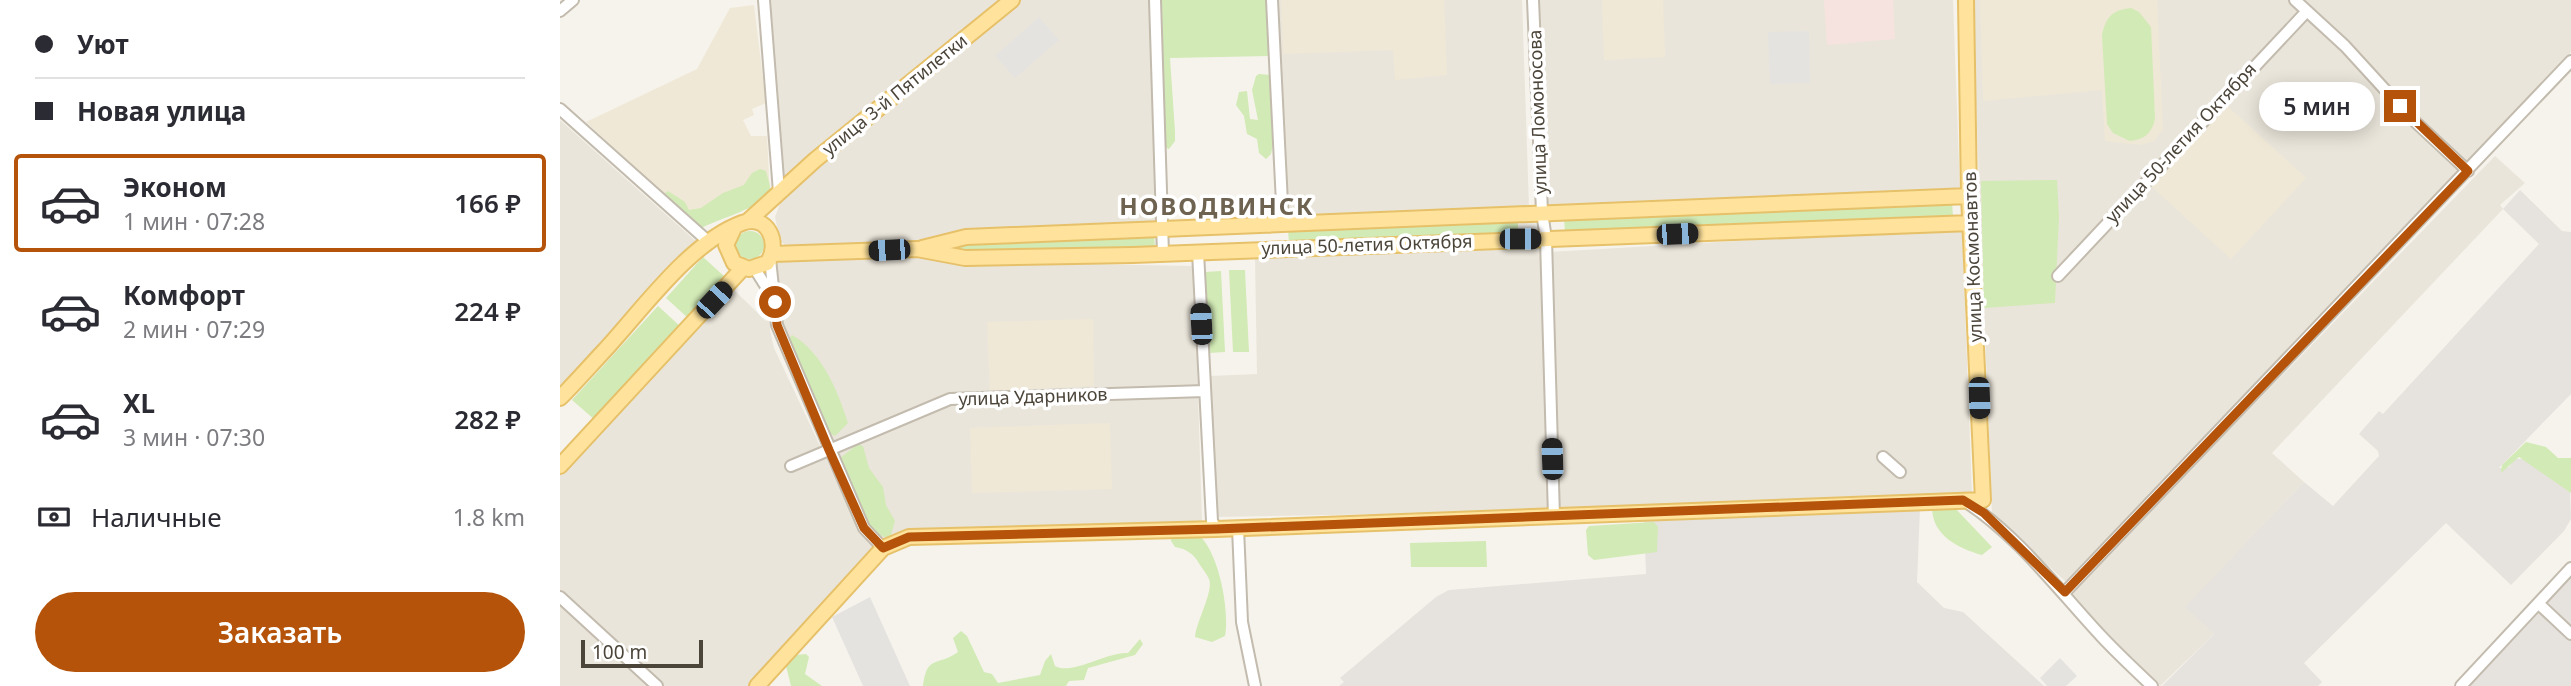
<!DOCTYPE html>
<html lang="ru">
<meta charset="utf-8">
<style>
body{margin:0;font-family:"Noto Sans",sans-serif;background:#f2f2f3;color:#2b2b33;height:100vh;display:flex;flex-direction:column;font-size:26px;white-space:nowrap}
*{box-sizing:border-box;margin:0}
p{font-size:23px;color:#7c7c81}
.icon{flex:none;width:38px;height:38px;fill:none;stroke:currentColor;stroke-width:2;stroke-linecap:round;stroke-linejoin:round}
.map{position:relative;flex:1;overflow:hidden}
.details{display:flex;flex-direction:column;background:#fff;width:560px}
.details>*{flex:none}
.banner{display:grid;align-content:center;height:154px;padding:0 35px;background:#fff}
.scale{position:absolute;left:21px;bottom:18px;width:122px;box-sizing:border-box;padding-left:7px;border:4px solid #4b4439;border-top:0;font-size:19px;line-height:24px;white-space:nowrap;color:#4b4439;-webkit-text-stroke:5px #fff;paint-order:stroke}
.end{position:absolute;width:32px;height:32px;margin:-16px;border:9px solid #b45309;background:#fff;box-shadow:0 0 0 4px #fff}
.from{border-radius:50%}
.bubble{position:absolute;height:49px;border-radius:24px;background:#fff;box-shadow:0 4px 18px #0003;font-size:23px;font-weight:600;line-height:49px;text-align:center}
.car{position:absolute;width:21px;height:42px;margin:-21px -10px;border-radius:9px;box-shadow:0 0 5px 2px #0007;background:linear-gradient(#222 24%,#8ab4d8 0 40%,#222 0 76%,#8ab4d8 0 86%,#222 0)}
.banner b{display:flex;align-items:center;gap:24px;height:66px;font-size:26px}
.banner b+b{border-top:2px solid #e1e1e2}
.banner i{width:18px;height:18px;background:#2b2b33}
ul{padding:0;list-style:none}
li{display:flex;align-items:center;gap:21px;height:98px;margin:0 14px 10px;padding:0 21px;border:4px solid transparent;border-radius:7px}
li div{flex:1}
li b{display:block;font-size:26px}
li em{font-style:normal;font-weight:600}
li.selected{border-color:#b45309}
li>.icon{width:63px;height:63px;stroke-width:1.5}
.pay{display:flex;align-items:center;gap:18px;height:77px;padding:0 35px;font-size:26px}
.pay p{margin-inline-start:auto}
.action{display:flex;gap:14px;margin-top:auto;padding:14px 35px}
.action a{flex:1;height:80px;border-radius:42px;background:#b45309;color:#fff;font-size:28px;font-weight:600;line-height:80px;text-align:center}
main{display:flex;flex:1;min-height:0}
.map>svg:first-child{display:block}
.residential{fill:#eae5da}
.industrial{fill:#e6e2dd}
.education{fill:#efe8d6}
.medical{fill:#f6e3e0}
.green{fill:#d2eab5}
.parking{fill:#e5e3e0}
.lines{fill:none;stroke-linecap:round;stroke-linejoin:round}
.minor-casing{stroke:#c2bbae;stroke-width:14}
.major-casing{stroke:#e6c16a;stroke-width:18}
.minor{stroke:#fff;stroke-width:10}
.major{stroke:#ffe39c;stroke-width:14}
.route{stroke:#b45309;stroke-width:9}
.labels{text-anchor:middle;stroke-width:7;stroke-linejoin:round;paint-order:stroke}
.street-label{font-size:18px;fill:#4b4439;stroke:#fff}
.district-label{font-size:24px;font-weight:bold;letter-spacing:2px;fill:#6e6250;stroke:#fff}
</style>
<main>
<section class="details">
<div class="banner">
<b><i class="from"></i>Уют</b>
<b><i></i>Новая улица</b>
</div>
<ul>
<li class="selected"><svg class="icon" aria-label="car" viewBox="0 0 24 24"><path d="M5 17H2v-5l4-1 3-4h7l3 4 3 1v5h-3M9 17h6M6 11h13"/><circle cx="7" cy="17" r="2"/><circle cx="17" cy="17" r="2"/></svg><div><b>Эконом</b><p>1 мин · 07:28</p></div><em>166 ₽</em></li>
<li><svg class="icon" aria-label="car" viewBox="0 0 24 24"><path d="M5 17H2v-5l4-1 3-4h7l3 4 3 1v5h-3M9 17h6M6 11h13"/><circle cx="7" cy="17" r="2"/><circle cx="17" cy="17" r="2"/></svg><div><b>Комфорт</b><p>2 мин · 07:29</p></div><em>224 ₽</em></li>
<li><svg class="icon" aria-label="car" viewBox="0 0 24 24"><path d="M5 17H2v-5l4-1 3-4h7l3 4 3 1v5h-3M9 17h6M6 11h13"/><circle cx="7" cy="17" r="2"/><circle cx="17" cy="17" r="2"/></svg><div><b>XL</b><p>3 мин · 07:30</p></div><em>282 ₽</em></li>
</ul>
<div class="pay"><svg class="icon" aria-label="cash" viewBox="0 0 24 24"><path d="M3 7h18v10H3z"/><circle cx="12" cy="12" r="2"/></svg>Наличные<p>1.8 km</p></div>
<div class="action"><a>Заказать</a></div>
</section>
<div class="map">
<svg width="2011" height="686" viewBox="0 0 2011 686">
<rect width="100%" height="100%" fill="#f6f3ec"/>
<path class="residential" d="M211,0H440L222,184Z
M459,0H592L599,224L361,243L231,249L220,241L215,217L222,198Z
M716,0H962L969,207L725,217Z
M979,0H1393L1400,191L986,209Z
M1412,0H2011V52L1510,580L1505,581L1432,514Z
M0,120L139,244L0,392Z
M1935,156L1965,183L1940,205L1943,209L1712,453L1744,482L1626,607L1654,634L1600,686L1515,606L1512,592Z
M1402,228L1412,494L1000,511L990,252Z
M983,245L991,511L656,517L650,376L697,374L695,258Z
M354,255L410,262L634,266L642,522L352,533L323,544L306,526L223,343L215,265L219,261Z
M172,288L206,321L211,318L210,331L214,348L300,531L317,547L190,686H0V474Z"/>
<path class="industrial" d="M1960,190L2002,231L2011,232V394L1939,468L1949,467L1955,459H1964L2010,492L2011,519L2004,531L1951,585L1886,523L1744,663L1762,682L1758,686H1602L1654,634L1625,607L1744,482L1773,506L1819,456L1818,451L1799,434L1819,411L1823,414L1979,244L1943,209Z
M1360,508L1357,582L1384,608L1403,612L1484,686H779L784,682L780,678L876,597L889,590L1086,574L1084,517Z
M2011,571V686H1903Z"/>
<path class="education" d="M721,0H884L887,75L835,80L833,50L723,54Z
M1042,0H1103L1105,57L1044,60Z
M1420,0H1597L1603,129L1594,141L1580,145L1545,141L1542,90L1423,101Z
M194,5L206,103L192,109L194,115L183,120L191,136H207L210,198L139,226L26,122L137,69L170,8Z
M1665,104L1746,178L1671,259L1590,185Z
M533,319L534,386L430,391L427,322Z
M550,423L552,489L412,493L410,428Z"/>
<path class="medical" d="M1264,0H1333L1335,39L1267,45Z"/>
<path class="green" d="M602,0H708L709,56L610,58L615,132V141L609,149L604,147Z
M1571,8L1579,12L1591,27L1595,119C1592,133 1584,140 1570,141L1553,133L1547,124L1542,35C1546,17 1552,10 1571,8Z
M699,74L711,75L712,123L716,130L711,154L706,159L699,153L697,139L687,134L684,116L676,105L679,92L687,91L690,119L698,120L692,90L696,76Z
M200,169L206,171C207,176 210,183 210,187C212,206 152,220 140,229L101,196L108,191L125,202L129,210L141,208L163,193L184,185L192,173Z
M1497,180L1499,217L1495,303L1424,308L1421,181Z
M1392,202L1393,217L1005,233L1004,218Z
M958,219V233L729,243L728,230Z
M176 245a14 14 0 1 1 28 0a14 14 0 1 1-28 0Z
M594,234L595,247L420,254L390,251V246L420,241Z
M143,257L165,277L128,318L106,298Z
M669,270H685L689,352H673Z
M661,271L665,352L649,353L645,272Z
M98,306L121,327L35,420L12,400Z
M232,335C262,352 278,391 288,423L275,436L269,433L228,341Z
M1966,442L1986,447L1998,458H2011V493L1959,457L1941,473L1942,465Z
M298,444L303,446L309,468L323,487L326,505L335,521L330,538C305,537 287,480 279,459Z
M1393,506L1432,547L1422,555C1397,548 1372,535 1372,507Z
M1094,522L1098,527L1097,552L1034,560L1028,555L1026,530L1029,526Z
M635,532C658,546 670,610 665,636L652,642L635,637C636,622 654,591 649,579C647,574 643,570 640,565C634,554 627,549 615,547L611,541L612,535Z
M926,541L927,567H851L850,543Z
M401,631L407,636L424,672L432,674L438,683L480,675L485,661L491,654L495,666C511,676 548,651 568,653L580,639L583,644L575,655L528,668L524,680L509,681L506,686H363C367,654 377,667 398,652L393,638Z
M246,654L249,657L245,674L262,686H231L226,666L236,655Z"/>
<path class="parking" d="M479,17L499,40L455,78L435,56Z
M1249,31L1250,83L1210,84L1208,32Z
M310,597L350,686H303L272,617Z
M1500,658L1517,676L1506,686H1487L1480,678Z"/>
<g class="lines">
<defs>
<path id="minor" d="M204,0L219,192
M595,0L603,254
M712,0L723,224
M973,0L982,212L986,239L994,517
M1735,0L1785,46L1849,116L1908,171
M0,11L13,0
M0,109L150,243
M638,252L652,521L656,529
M210,259L217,325L304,528L323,548
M195,269L212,296
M1498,276L1747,11
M1323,457L1340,472
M231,466L390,399L645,391
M1403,500C1458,535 1498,590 1542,637C1558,654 1575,670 1592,686
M678,528L682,622L695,686
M1505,592L2011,61
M0,597L97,686
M1979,604L2011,634
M1901,686L2011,568"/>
<path id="major" d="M188,221L255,160L452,0
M362,248L406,237L1409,196
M213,254L357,249L405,258L573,255L1411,223
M0,398C15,383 29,367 44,351C82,310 130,242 182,223C208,213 221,244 207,263L189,269L174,263L166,245L174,228
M0,466L183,268
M197,686L323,548L349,537L656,529L1423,500L1409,196L1406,0"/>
</defs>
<use href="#minor" class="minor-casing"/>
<use href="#major" class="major-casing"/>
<use href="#minor" class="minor"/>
<use href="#major" class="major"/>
</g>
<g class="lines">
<path class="route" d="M215,302L217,325L269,450L304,528L323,548L349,537L656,529L1403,500L1424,513L1505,592L1908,171L1840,106"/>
</g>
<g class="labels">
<g class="street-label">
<text transform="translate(335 95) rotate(-39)" y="6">улица 3-й Пятилетки</text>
<text transform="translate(978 112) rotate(-92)" y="6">улица Ломоносова</text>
<text transform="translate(1621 143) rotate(-47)" y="6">улица 50-летия Октября</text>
<text transform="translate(807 245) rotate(-2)" y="6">улица 50-летия Октября</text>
<text transform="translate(1413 257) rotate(-92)" y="6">улица Космонавтов</text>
<text transform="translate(473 397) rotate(-2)" y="6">улица Ударников</text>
</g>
<g class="district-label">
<text x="657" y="215">НОВОДВИНСК</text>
</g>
</g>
</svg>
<div class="scale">100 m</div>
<i class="end from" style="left:215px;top:302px"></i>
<i class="end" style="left:1840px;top:106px"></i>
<div class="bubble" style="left:1699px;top:82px;width:116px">5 мин</div>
<i class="car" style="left:1117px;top:234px;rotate:88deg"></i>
<i class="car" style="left:960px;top:239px;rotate:90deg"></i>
<i class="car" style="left:329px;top:250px;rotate:267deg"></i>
<i class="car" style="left:154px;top:300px;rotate:43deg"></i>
<i class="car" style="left:641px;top:324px;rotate:357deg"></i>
<i class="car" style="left:1419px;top:398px;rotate:178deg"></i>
<i class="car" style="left:992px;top:459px;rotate:358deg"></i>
</div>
</main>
